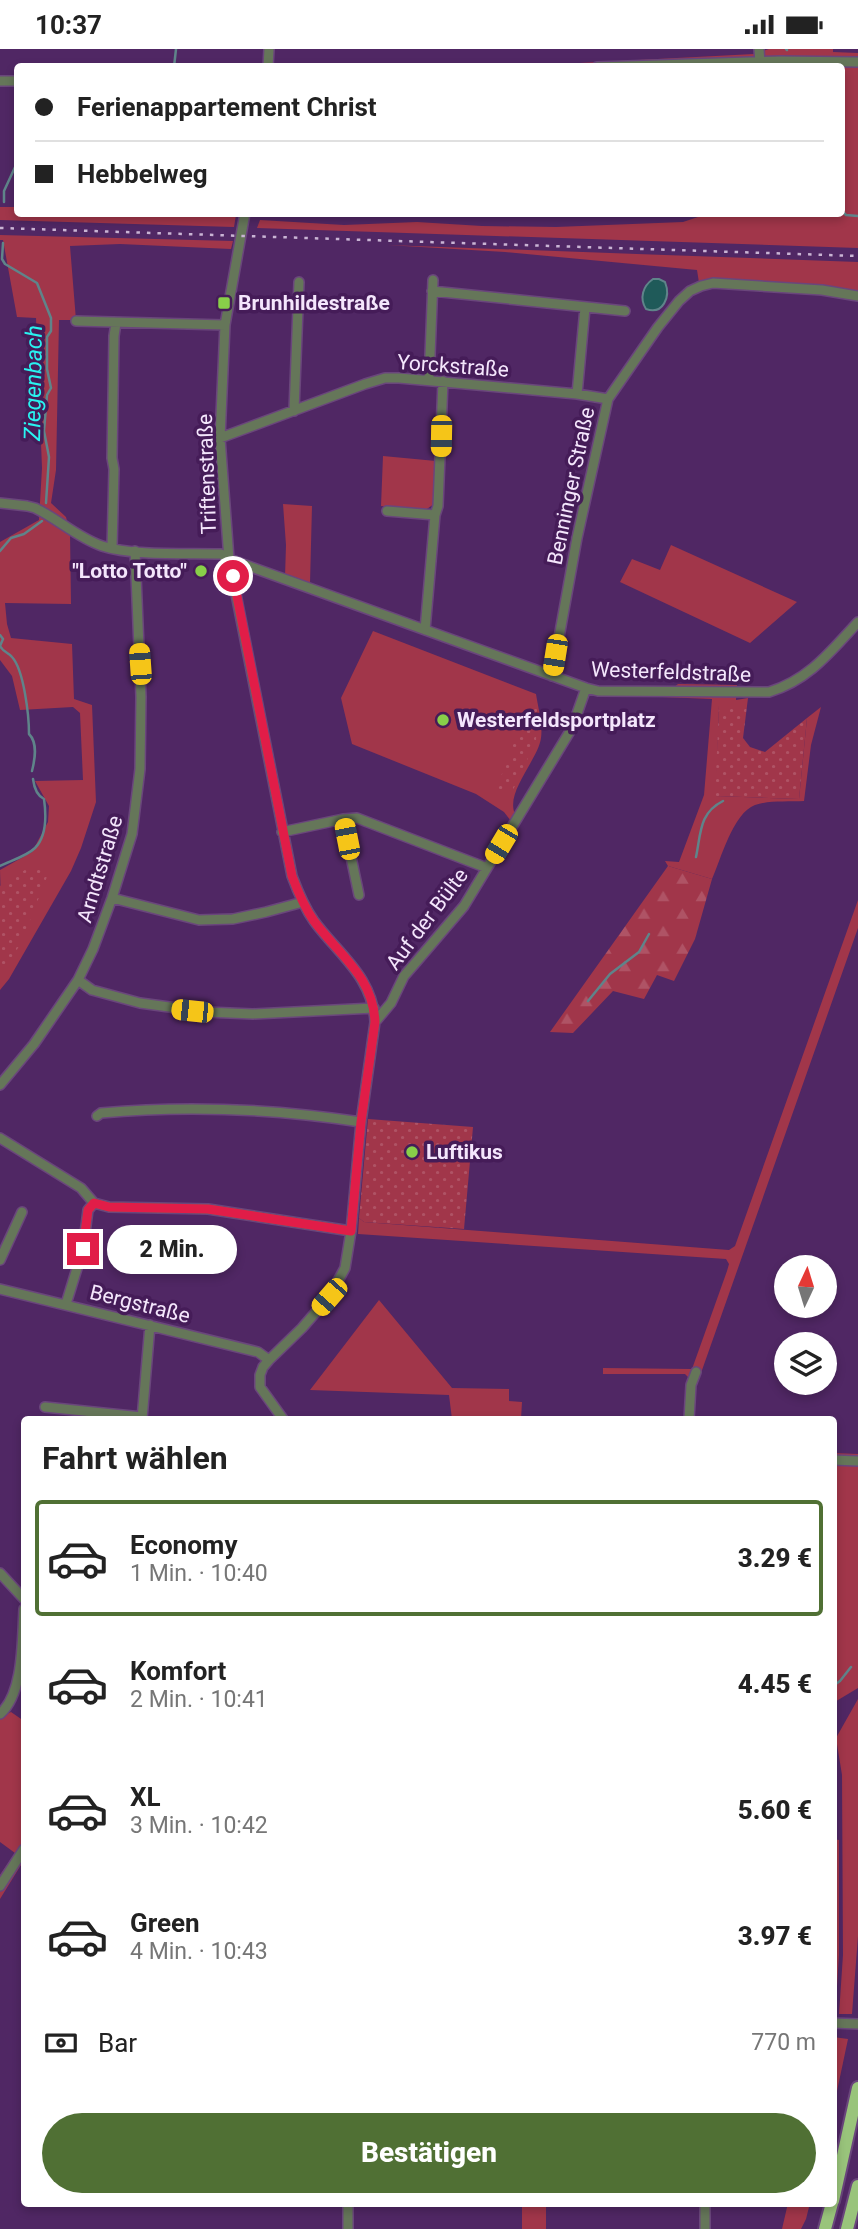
<!DOCTYPE html>
<html lang="de">
<meta charset="utf-8">
<style>
body{margin:0;font-family:Roboto,sans-serif;background:#f6f6f6;color:#222;height:100vh;display:flex;flex-direction:column;font-size:26px;white-space:nowrap}
*{box-sizing:border-box;margin:0}
p{font-size:23px;color:#767676}
.icon{flex:none;width:38px;height:38px;fill:none;stroke:currentColor;stroke-width:2;stroke-linecap:round;stroke-linejoin:round}
.map{position:relative;flex:1;overflow:hidden}
.drawer{position:absolute;left:21px;top:1367px;width:816px;height:791px;display:flex;flex-direction:column;background:#fff;border-radius:7px;box-shadow:0 4px 10px #0003}
.drawer>*{flex:none}
.top-card{position:absolute;left:14px;top:14px;width:831px;height:154px;border-radius:7px;box-shadow:0 4px 10px #0003;display:grid;align-content:center;height:154px;padding:0 21px;background:#fff}
.needle{width:46px;rotate:4deg}
.fabs{position:absolute;left:774px;top:1206px;display:grid;gap:14px}
.fabs a{display:grid;place-items:center;width:63px;height:63px;border-radius:50%;background:#fff;box-shadow:0 4px 10px #0003;font-size:35px}
.end{position:absolute;width:32px;height:32px;margin:-16px;border:9px solid #e11d48;background:#fff;box-shadow:0 0 0 4px #fff}
.from{border-radius:50%}
.bubble{position:absolute;height:49px;border-radius:24px;background:#fff;box-shadow:0 4px 10px #0003;font-size:23px;font-weight:800;line-height:49px;text-align:center}
.car{position:absolute;width:21px;height:42px;margin:-21px -10px;border-radius:9px;box-shadow:0 0 5px 2px #0007;background:linear-gradient(#f5c518 24%,#345 0 40%,#f5c518 0 76%,#345 0 86%,#f5c518 0)}
.top-card b{display:flex;align-items:center;gap:24px;height:66px;font-size:26px}
.top-card b+b{border-top:2px solid #e0e0e0}
.top-card i{width:18px;height:18px;background:#222}
ul{padding:0;list-style:none}
li{display:flex;align-items:center;gap:21px;height:116px;margin:0 14px 10px;padding:0 7px;border:4px solid transparent;border-radius:7px}
li div{flex:1}
li b{display:block;font-size:26px}
li em{font-style:normal;font-weight:800}
li.current{border-color:#507034}
li>.icon{width:63px;height:63px;stroke-width:1.5}
h2{padding:0 21px;font-size:32px;line-height:84px}
.pay{display:flex;align-items:center;gap:18px;height:77px;padding:0 21px;font-size:26px}
.pay p{margin-inline-start:auto}
.cta{display:flex;gap:14px;margin-top:auto;padding:14px 21px}
.cta a{flex:1;height:80px;border-radius:42px;background:#507034;color:#fff;font-size:28px;font-weight:800;line-height:80px;text-align:center}
.status{display:flex;justify-content:space-between;align-items:center;height:49px;padding:0 35px;background:#fff;direction:ltr}
.status svg{height:19px;fill:currentColor}
.map>svg:first-child{display:block}
.grass{fill:#a1364a}
.forest{fill:url(#forest-firs)}
.park{fill:url(#park-dots)}
.water{fill:#1f5a59;stroke:#5f848a;stroke-width:2}
.lines{fill:none;stroke-linecap:round;stroke-linejoin:round}
.stream{stroke:#5f848a;stroke-width:2.5}
.minor-casing{stroke:#6a467c;stroke-width:12}
.highway-casing{stroke:#6a467c;stroke-width:16}
.minor{stroke:#657659;stroke-width:9}
.highway{stroke:#99c47b;stroke-width:12}
.rail{stroke:#c9b4d4;stroke-width:2.5;stroke-dasharray:3.5 7;stroke-linecap:butt}
.route{stroke:#e11d48;stroke-width:9}
.poi-dot{fill:#88cf49;stroke:#451c58;stroke-width:2.5}
.labels{text-anchor:middle;stroke-width:7;stroke-linejoin:round;paint-order:stroke}
.poi-label{font-size:21px;font-weight:bold;fill:#f4e6fc;stroke:#451c58;text-anchor:start}
.street-label{font-size:21px;fill:#f4e6fc;stroke:#451c58}
.water-label{font-size:23px;font-style:italic;fill:#29f3f0;stroke:#451c58}
</style>
<div class="status"><b>10:37</b><svg viewBox="0 0 49 12"><path d="M0 12V9h3v3zM5 12V6h3v6zM10 12V3h3v9zM15 12V0h3v12zM26 1h20v11H26zM47 4h2v5h-2z"/></svg></div>
<div class="map">
<svg width="858" height="2180" viewBox="0 0 858 2180">
<defs>
<pattern id="forest-firs" width="22" height="20" patternUnits="userSpaceOnUse" patternTransform="scale(1.75)"><rect width="22" height="20" fill="#a1364a"/><path d="M5 1l3.5 6h-7zM16 11l3.5 6h-7z" fill="#af5365"/></pattern>
<pattern id="park-dots" width="8" height="8" patternUnits="userSpaceOnUse" patternTransform="scale(1.75)"><rect width="8" height="8" fill="#a1364a"/><path d="M2 2h.1M6 6h.1" fill="none" stroke="#af5365" stroke-width="1.8" stroke-linecap="round"/></pattern>
</defs>
<rect width="100%" height="100%" fill="#502764"/>
<path class="grass" d="M769,0H833V3L858,4V199L257,179L260,171L344,176L417,173L482,177L556,178L683,173L710,164H842V18L541,16L754,5Z
M0,158H17L18,164L236,166L234,178L0,171Z
M0,186L233,192L231,200L120,195L70,197L76,271H59L56,421L51,454L66,468L70,484L71,555L5,554L7,575L11,589L72,595L74,650L92,656L96,753L81,799L71,822L9,930L0,941V925H3L0,821L32,803L48,773L49,757L35,732L83,731L80,664L73,658L20,661L12,627L0,611V493L39,471L42,419L36,269L17,268L3,191H0Z
M387,196L858,213V249L714,237L700,240L697,221L505,203Z
M383,407L436,412L434,455L424,462L381,457Z
M283,455L312,457L310,535L285,528L286,496Z
M671,496L797,553L750,594L620,533L632,510L660,521Z
M373,582L536,645C538,658 543,676 541,689C538,711 505,743 515,765L511,772L504,763L476,745L352,695L341,649Z
M678,635L737,636L736,651L748,649L747,657H719L716,747L799,750L807,669L821,658L811,696L804,752C788,753 770,751 755,756C733,764 721,810 712,830L668,817L665,812L679,813L704,746L712,650L662,648Z
M858,851V879L701,1324L689,1329L685,1325H603V1319L692,1320L727,1222L729,1215L726,1210L358,1185L359,1169L364,1173L729,1201L735,1197Z
M379,1251L452,1339L509,1340V1352L522,1353L521,1370H452L449,1346L310,1341Z
M833,1404L858,1405V1639L833,1654Z
M858,1650V1887L852,1965H839L843,1906L842,1726L836,1689Z
M0,1663L7,1665L11,1663L24,1672V1811L0,1850V1826L15,1804L0,1793Z
M833,1790L839,1791V1906L835,1969Z
M833,1988L848,1990L833,2061Z
M522,2154H546V2180H522Z
M788,2154H810L806,2170L801,2180H782Z"/>
<path class="forest" d="M668,817L712,830L695,890L674,932L657,926L644,950L613,942L573,984L550,983Z"/>
<path class="park" d="M528,656L537,660L536,692L513,741L504,745L495,743Z
M719,657H747L743,689L750,698L765,703L807,669L799,750L715,747Z
M31,817L50,820L22,892L3,925H0V837Z
M368,1070L473,1078L464,1180L364,1173L359,1169Z"/>
<path class="water" d="M653,230H659L665,233C671,248 663,266 646,260C639,249 643,237 653,230Z"/>
<g class="lines">
<path class="stream" d="M786,0L787,1
M174,18L176,0
M4,153V142L16,116
M842,162L846,166L858,167
M3,194L2,210L5,215L37,234L51,269V282L47,288V320L51,339L47,346L44,382L49,408L46,454
M0,502L11,489L24,485L42,472
M0,586L3,590L0,597C4,604 8,603 12,608C24,621 29,667 29,685C38,694 35,710 32,722
M696,808C701,784 699,764 723,752
M0,817C10,812 27,807 35,799C47,787 46,764 44,750C36,746 34,738 33,730
M588,952L610,925L639,903L649,885
M833,1637L840,1632L851,1618"/>
<defs>
<path id="minor" d="M759,0L760,14
M268,18L269,0
M597,18L781,12L858,13
M0,32H18
M245,164L225,276L220,389L229,510L292,827C298,843 304,858 314,872C339,906 373,928 375,973L361,1073L351,1182L345,1219L329,1248L302,1279L269,1311L263,1318L260,1326V1338L283,1370
M432,242L625,262
M76,272L225,276
M429,331L433,231
M577,345L585,259
M294,362L299,233
M220,389L365,335L385,329H399L577,345L608,350
M0,454L27,457L35,459C58,470 78,489 102,497C132,507 188,504 221,505L229,510L586,639L598,642L769,643C809,631 831,602 858,573
M387,462L435,466
M112,499L114,420L112,409L114,287L116,274
M425,581L435,466L438,457L443,332
M552,627L577,489L608,350L658,278L679,252L690,242L701,237L713,234L822,241L858,247
M343,770L359,846
M282,783L343,770L357,769L487,819
M112,849L199,871L233,870L266,863L303,853
M78,931L92,941L140,954L206,963L253,965L374,959
M375,973L391,954L404,927L417,912L464,857L572,679L586,639
M0,1036L34,995L78,931L93,900L112,849L132,785L140,720L141,648L135,502
M97,1067L101,1064C188,1056 275,1060 361,1073
M0,1089L81,1139L94,1154
M94,1154L109,1158L208,1160L351,1182
M0,1211L22,1163
M0,1240L258,1303L269,1311
M66,1255L83,1200L88,1161L94,1154
M45,1358L142,1368
M142,1370L150,1276
M689,1370L691,1336L696,1323
M833,1411L858,1412
M0,1524L24,1550
M0,1665C24,1644 22,1591 24,1560
M0,1837L24,1800
M833,1974L858,1975
M705,2154V2180
M348,2180V2154"/>
<path id="highway" d="M833,2152L858,2039
M825,2180L832,2154
M847,2180L858,2137"/>
</defs>
<use href="#minor" class="minor-casing"/>
<use href="#highway" class="highway-casing"/>
<use href="#minor" class="minor"/>
<use href="#highway" class="highway"/>
<path class="rail" d="M0,179L858,207"/>
</g>
<g class="lines">
<path class="route" d="M83,1200L88,1161L94,1154L109,1158L208,1160L351,1182L361,1073L375,973C373,927 339,906 314,872C304,858 298,843 292,827L233,527"/>
</g>
<g class="poi-dot">
<rect x="217" y="247" width="14" height="14" rx="3.5"/>
<circle cx="201" cy="522" r="7"/>
<circle cx="443" cy="671" r="7"/>
<circle cx="412" cy="1103" r="7"/>
</g>
<g class="labels">
<g class="poi-label">
<text x="238" y="261">Brunhildestraße</text>
<text x="187" y="529" text-anchor="end">"Lotto Totto"</text>
<text x="457" y="678">Westerfeldsportplatz</text>
<text x="426" y="1110">Luftikus</text>
</g>
<g class="street-label">
<text transform="translate(453 317) rotate(4)" y="7">Yorckstraße</text>
<text transform="translate(207 425) rotate(-92)" y="7">Triftenstraße</text>
<text transform="translate(571 437) rotate(-78)" y="7">Benninger Straße</text>
<text transform="translate(671 623) rotate(2)" y="7">Westerfeldstraße</text>
<text transform="translate(100 820) rotate(-73)" y="7">Arndtstraße</text>
<text transform="translate(427 870) rotate(-53)" y="7">Auf der Bülte</text>
<text transform="translate(140 1255) rotate(14)" y="7">Bergstraße</text>
</g>
<g class="water-label">
<text transform="translate(33 334) rotate(-89)" y="8">Ziegenbach</text>
</g>
</g>
</svg>
<div class="fabs">
<a><svg class="needle" viewBox="-14 -14 28 28"><path d="M0-13l5 13h-10z" fill="#e53935"/><path d="M0 13l5-13h-10z" fill="#767676"/></svg></a>
<a><svg class="icon" aria-label="layers" viewBox="0 0 24 24"><path d="M12 4l9 5-9 5-9-5zM3 14l9 5 9-5"/></svg></a>
</div>
<i class="end from" style="left:233px;top:527px"></i>
<i class="end" style="left:83px;top:1200px"></i>
<div class="bubble" style="left:107px;top:1176px;width:130px">2 Min.</div>
<i class="car" style="left:441px;top:387px;rotate:181deg"></i>
<i class="car" style="left:555px;top:606px;rotate:189deg"></i>
<i class="car" style="left:140px;top:615px;rotate:356deg"></i>
<i class="car" style="left:347px;top:790px;rotate:349deg"></i>
<i class="car" style="left:501px;top:795px;rotate:211deg"></i>
<i class="car" style="left:192px;top:962px;rotate:276deg"></i>
<i class="car" style="left:329px;top:1248px;rotate:221deg"></i>
<div class="top-card">
<b><i class="from"></i>Ferienappartement Christ</b>
<b><i></i>Hebbelweg</b>
</div>
<section class="drawer">
<h2>Fahrt wählen</h2>
<ul>
<li class="current"><svg class="icon" aria-label="car" viewBox="0 0 24 24"><path d="M5 17H2v-5l4-1 3-4h7l3 4 3 1v5h-3M9 17h6M6 11h13"/><circle cx="7" cy="17" r="2"/><circle cx="17" cy="17" r="2"/></svg><div><b>Economy</b><p>1 Min. · 10:40</p></div><em>3.29 €</em></li>
<li><svg class="icon" aria-label="car" viewBox="0 0 24 24"><path d="M5 17H2v-5l4-1 3-4h7l3 4 3 1v5h-3M9 17h6M6 11h13"/><circle cx="7" cy="17" r="2"/><circle cx="17" cy="17" r="2"/></svg><div><b>Komfort</b><p>2 Min. · 10:41</p></div><em>4.45 €</em></li>
<li><svg class="icon" aria-label="car" viewBox="0 0 24 24"><path d="M5 17H2v-5l4-1 3-4h7l3 4 3 1v5h-3M9 17h6M6 11h13"/><circle cx="7" cy="17" r="2"/><circle cx="17" cy="17" r="2"/></svg><div><b>XL</b><p>3 Min. · 10:42</p></div><em>5.60 €</em></li>
<li><svg class="icon" aria-label="car" viewBox="0 0 24 24"><path d="M5 17H2v-5l4-1 3-4h7l3 4 3 1v5h-3M9 17h6M6 11h13"/><circle cx="7" cy="17" r="2"/><circle cx="17" cy="17" r="2"/></svg><div><b>Green</b><p>4 Min. · 10:43</p></div><em>3.97 €</em></li>
</ul>
<div class="pay"><svg class="icon" aria-label="cash" viewBox="0 0 24 24"><path d="M3 7h18v10H3z"/><circle cx="12" cy="12" r="2"/></svg>Bar<p>770 m</p></div>
<div class="cta"><a>Bestätigen</a></div>
</section>
</div>
